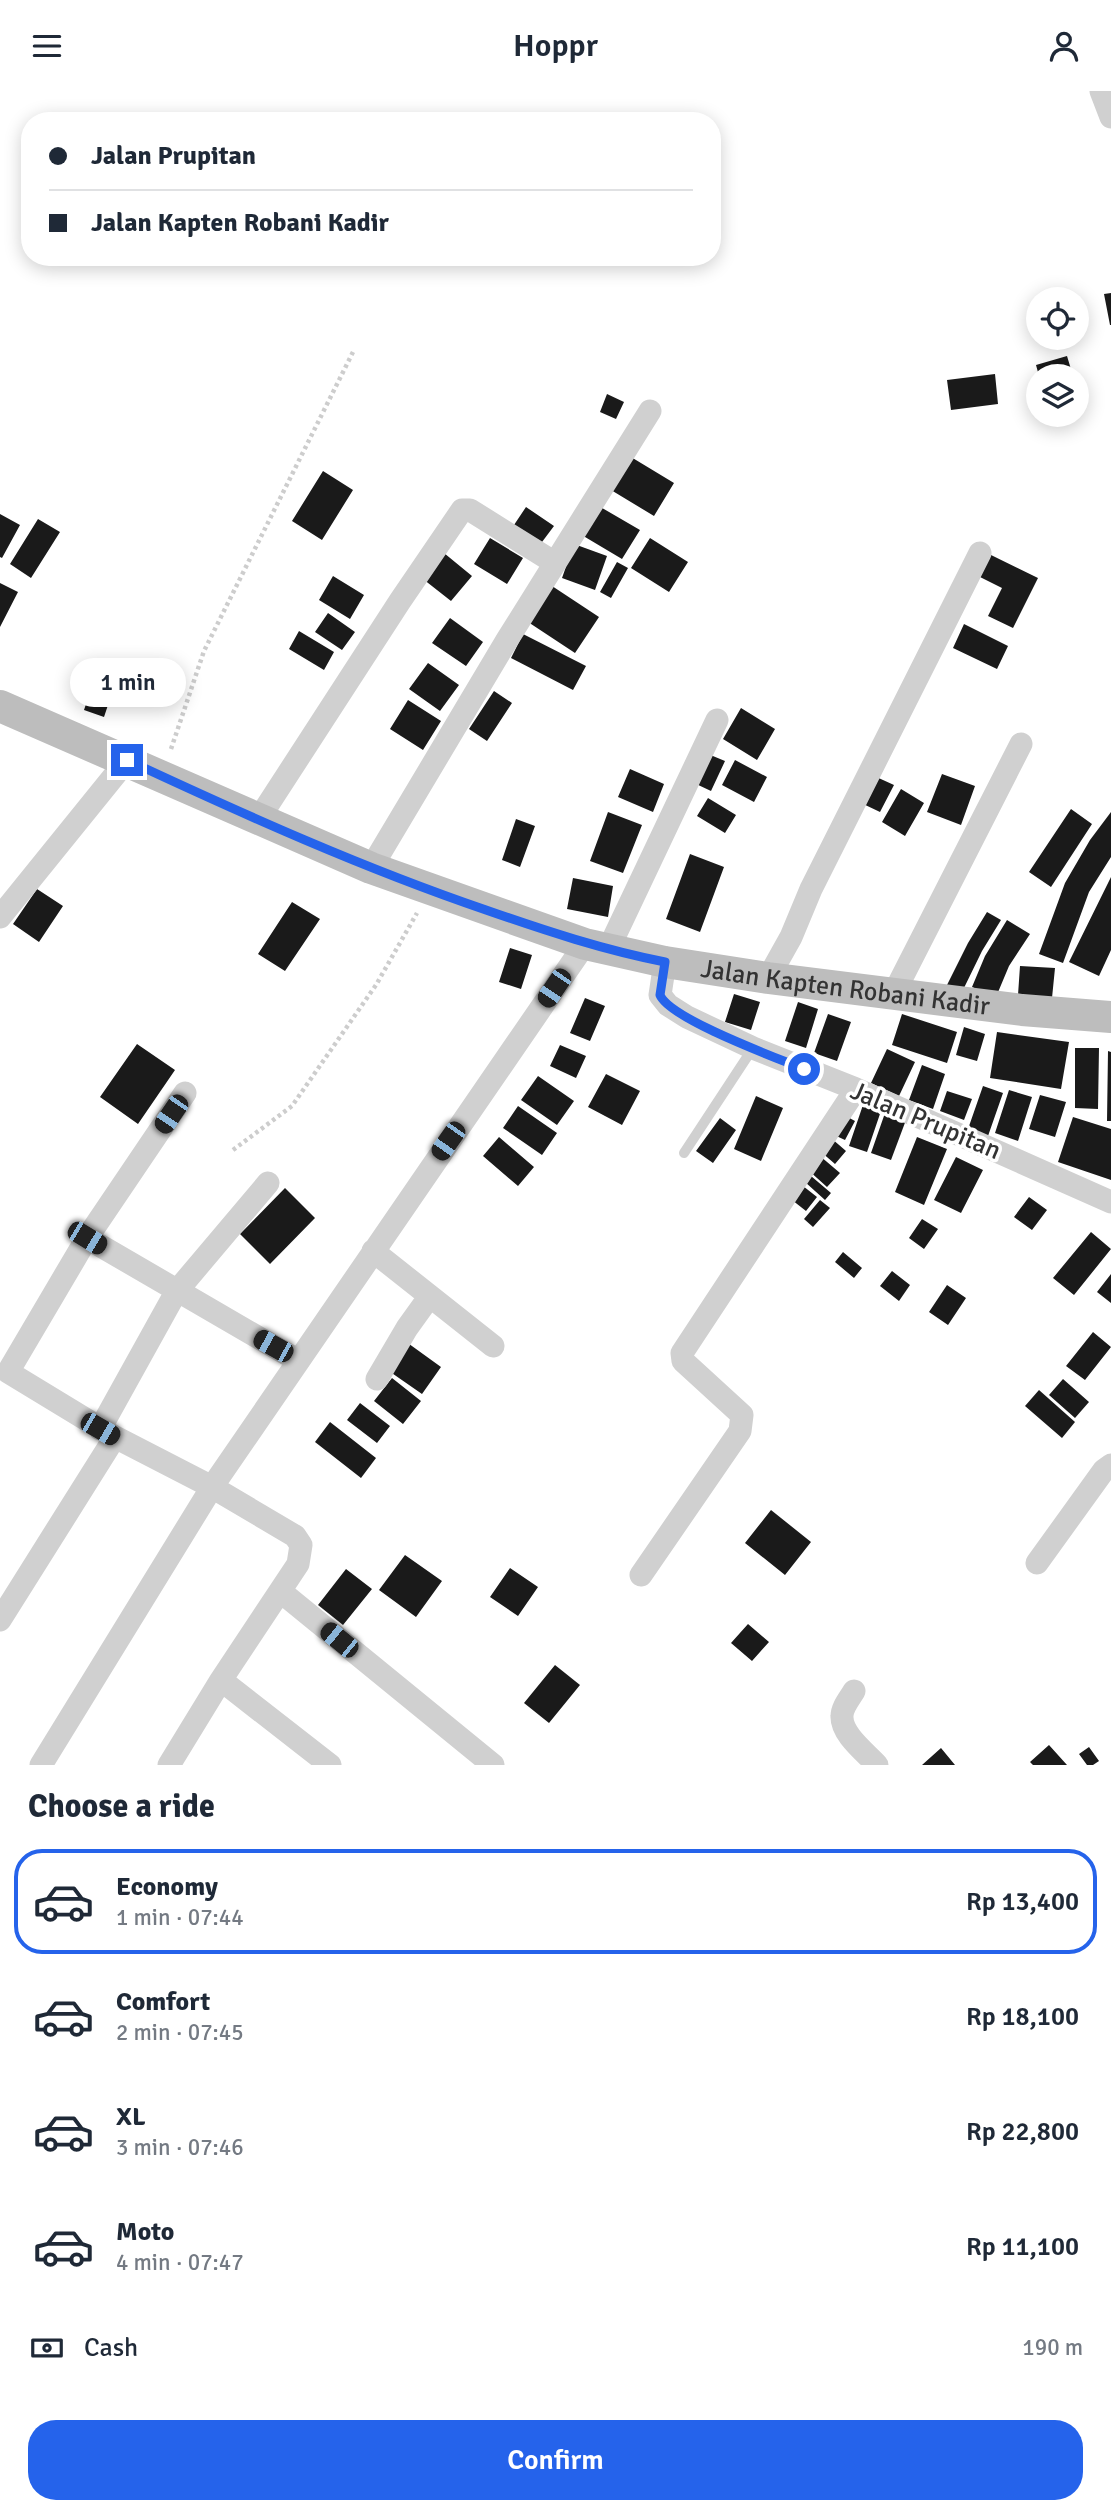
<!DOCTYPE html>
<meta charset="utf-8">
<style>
body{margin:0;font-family:Signika,sans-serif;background:#f2f2f3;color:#1f2937;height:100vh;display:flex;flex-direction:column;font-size:26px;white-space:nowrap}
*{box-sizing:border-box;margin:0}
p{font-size:23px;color:#747a83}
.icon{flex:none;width:38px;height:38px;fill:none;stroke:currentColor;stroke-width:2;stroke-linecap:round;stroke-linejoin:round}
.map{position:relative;height:1674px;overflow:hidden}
.drawer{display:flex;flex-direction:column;background:#fff;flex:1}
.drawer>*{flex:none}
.hud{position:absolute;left:21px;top:21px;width:700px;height:154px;border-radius:28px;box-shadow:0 4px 18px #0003;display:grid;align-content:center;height:154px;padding:0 28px;background:#fff}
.controls{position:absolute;left:1026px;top:196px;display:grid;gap:14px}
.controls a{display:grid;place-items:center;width:63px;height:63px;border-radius:50%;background:#fff;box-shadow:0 4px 18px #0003;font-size:35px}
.end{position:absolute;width:32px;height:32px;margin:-16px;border:9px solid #2563eb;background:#fff;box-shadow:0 0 0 4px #fff}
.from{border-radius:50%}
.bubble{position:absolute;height:49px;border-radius:24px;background:#fff;box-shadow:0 4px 18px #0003;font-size:23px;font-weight:600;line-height:49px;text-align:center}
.car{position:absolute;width:21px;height:42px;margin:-21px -10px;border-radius:9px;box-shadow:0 0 5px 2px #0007;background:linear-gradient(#222 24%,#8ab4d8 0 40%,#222 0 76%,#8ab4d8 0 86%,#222 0)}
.hud b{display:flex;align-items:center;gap:24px;height:66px;font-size:26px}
.hud b+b{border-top:2px solid #e0e1e3}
.hud i{width:18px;height:18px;background:#1f2937}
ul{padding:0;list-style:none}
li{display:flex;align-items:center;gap:21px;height:105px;margin:0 14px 10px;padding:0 14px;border:4px solid transparent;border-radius:28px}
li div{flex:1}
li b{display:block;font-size:26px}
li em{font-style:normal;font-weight:600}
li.on{border-color:#2563eb}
li>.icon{width:63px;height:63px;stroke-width:1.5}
h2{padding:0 28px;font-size:32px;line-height:84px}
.pay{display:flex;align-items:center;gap:18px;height:77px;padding:0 28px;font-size:26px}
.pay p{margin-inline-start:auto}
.action{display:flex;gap:14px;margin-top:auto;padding:14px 28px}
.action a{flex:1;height:80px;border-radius:28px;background:#2563eb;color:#fff;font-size:28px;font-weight:600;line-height:80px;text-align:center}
header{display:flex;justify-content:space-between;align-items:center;height:91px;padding:0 28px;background:#fff;font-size:32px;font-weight:600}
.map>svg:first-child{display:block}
.building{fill:#1a1a1a}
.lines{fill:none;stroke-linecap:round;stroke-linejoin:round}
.path{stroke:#cdcdcd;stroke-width:4.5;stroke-dasharray:3.5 3.5;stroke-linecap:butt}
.lane{stroke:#d0d0d0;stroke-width:10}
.street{stroke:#d0d0d0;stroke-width:23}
.secondary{stroke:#bdbdbd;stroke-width:32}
.route{stroke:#2563eb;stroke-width:9}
.labels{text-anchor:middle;stroke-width:7;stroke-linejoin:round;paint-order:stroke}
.street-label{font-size:26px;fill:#333;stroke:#fff}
</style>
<header><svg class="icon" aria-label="menu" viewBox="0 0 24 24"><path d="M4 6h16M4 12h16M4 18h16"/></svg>Hoppr<svg class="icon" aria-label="person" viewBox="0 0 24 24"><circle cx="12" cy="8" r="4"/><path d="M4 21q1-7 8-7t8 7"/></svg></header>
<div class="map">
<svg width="1111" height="1674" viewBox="0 0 1111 1674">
<rect width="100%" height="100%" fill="#fff"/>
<path class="building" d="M1111,202V234H1110L1104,203Z
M1067,265L1073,285H1039L1036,274Z
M995,283L998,313L951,319L947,289Z
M607,303L624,311L616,328L600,321Z
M631,366L674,392L654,425L611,399Z
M323,380L353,399L322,449L292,430Z
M597,414L640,439L622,468L580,443Z
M526,416L554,435L539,455L512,437Z
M0,423L20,434L2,467L0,466Z
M38,428L60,441L31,487L10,473Z
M490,447L523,467L507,493L474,473Z
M650,447L688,471L669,501L631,477Z
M574,453L607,465L595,499L562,487Z
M444,462L472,485L451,510L423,488Z
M991,464L1038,487L1013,537L988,525L1002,497L980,486Z
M617,471L628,477L611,507L600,501Z
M333,485L364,504L350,528L319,509Z
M0,492L18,501L0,536Z
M549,493L599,526L575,562L525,529Z
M328,522L355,541L342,559L315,541Z
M450,527L483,551L466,575L432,552Z
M964,533L1008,555L997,578L953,557Z
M299,540L334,561L324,579L289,558Z
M523,543L586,575L573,599L511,567Z
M428,572L459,594L440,620L409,598Z
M91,598L111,605L104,626L84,619Z
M494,600L512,612L487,650L469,638Z
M408,609L441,630L423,659L390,638Z
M741,617L775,638L757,669L723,648Z
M708,663L725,670L711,700L694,692Z
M735,669L767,686L754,711L722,694Z
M630,678L664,693L653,721L618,706Z
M942,683L975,695L961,734L927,721Z
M872,684L894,694L880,721L859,711Z
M901,698L924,712L905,745L882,731Z
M708,707L736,724L725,742L697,725Z
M1071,718L1092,733L1051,796L1029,781Z
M608,721L642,734L623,782L590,770Z
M1111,721V766L1089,801L1063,872L1039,863L1065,792L1090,749Z
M516,728L535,735L520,776L502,769Z
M690,763L724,776L700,841L666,828Z
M1111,786V859L1099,885L1069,871Z
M573,787L613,795L608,826L567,818Z
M37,798L63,815L39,851L13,833Z
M292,811L320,828L285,880L258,863Z
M987,821L1001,829L982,860L962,901L947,894L968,852Z
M1007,829L1030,843L1009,875L996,906L972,896L985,865Z
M510,857L532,864L521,898L499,891Z
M1020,875L1055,877L1052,907L1018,904Z
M734,903L760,911L751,939L725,931Z
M585,907L605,915L590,950L570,942Z
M798,911L818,918L806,957L785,950Z
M828,923L851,931L837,970L814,962Z
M902,923L957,941L947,972L892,954Z
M964,936L985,943L977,970L956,964Z
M997,941L1069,951L1061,998L990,987Z
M137,953L175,979L138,1033L100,1006Z
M560,954L586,965L576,987L550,975Z
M1075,957H1099L1098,1018L1075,1017Z
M887,958L915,971L899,1005L871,992Z
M1108,960L1111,961V1030H1107Z
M922,974L945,983L933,1018L909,1009Z
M606,983L640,1000L622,1034L588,1016Z
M538,985L574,1010L557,1034L521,1009Z
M983,995L1003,1002L988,1045L968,1038Z
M1009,999L1032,1006L1018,1050L995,1042Z
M947,1000L972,1008L964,1029L940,1020Z
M1040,1004L1066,1011L1055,1046L1029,1038Z
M756,1005L783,1017L761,1070L734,1058Z
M864,1011L882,1017L867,1061L849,1055Z
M518,1015L557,1042L542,1064L503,1037Z
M885,1022L906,1029L891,1069L871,1062Z
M842,1023L855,1030L845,1049L832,1043Z
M1073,1026L1111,1038V1089L1058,1071Z
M720,1027L736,1039L713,1072L696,1060Z
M499,1046L534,1076L518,1095L483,1065Z
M917,1046L947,1058L924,1114L895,1101Z
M831,1047L846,1060L835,1073L820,1060Z
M820,1065L840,1082L827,1096L807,1078Z
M956,1066L983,1079L961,1122L934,1109Z
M811,1085L831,1102L825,1109L805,1091Z
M803,1095L817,1106L806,1120L792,1109Z
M285,1097L315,1127L270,1173L240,1143Z
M1029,1106L1047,1119L1032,1139L1014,1126Z
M820,1109L830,1117L813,1136L804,1128Z
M922,1128L938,1138L924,1158L909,1147Z
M1091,1141L1111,1158L1074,1204L1053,1187Z
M843,1161L862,1177L854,1187L835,1171Z
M892,1180L910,1194L899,1210L880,1195Z
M1111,1183V1212L1097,1201Z
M947,1194L966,1207L948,1234L929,1221Z
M1093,1241L1111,1256L1085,1289L1066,1275Z
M405,1250L441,1276L422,1303L386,1278Z
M392,1287L421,1310L403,1333L374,1310Z
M1063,1288L1089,1311L1075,1327L1049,1304Z
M1039,1299L1075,1331L1062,1347L1025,1315Z
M360,1312L390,1335L377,1352L347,1329Z
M330,1331L376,1367L361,1387L315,1351Z
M771,1419L811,1451L785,1484L745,1452Z
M405,1464L442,1490L416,1526L379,1499Z
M510,1477L538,1496L518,1525L490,1506Z
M346,1478L372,1498L343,1534L318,1514Z
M748,1533L769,1551L752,1570L731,1552Z
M555,1574L580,1594L549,1632L524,1612Z
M1049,1654L1067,1674H1033L1030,1671Z
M1089,1656L1099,1670L1093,1674H1087L1079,1663Z
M941,1657L955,1674H922Z"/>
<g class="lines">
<path class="path" d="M171,658L204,560L353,261
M233,1059L292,1015L376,894L417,822"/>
<path class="lane" d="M684,1062L753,957"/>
<path class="street" d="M1101,0L1111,26
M258,729L400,510L462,419H470L555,472
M371,777L507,549L650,320
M0,826L127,669
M608,859L717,629
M665,871L660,904L668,914L687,926L753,957L856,998L1111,1111
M768,887L791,846L811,798L980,462
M894,902L1021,653
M185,1002L87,1147L8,1281L115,1346L212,1396L585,853
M87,1147L297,1269
M373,1160L493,1255
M377,1288L407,1237L430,1205
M100,1338L176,1201L268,1092
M1037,1472L1104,1379L1111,1374
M641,1484L740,1340L742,1324L683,1270L682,1262L856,998
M280,1500L493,1674
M0,1529L115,1346
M221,1589L330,1674
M854,1600C850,1607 842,1616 842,1625C841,1643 865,1661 877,1674
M41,1674L212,1396L295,1445L301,1454L298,1473L221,1589L169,1674"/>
<path class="secondary" id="s1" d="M0,615L371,777L585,853L665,871L768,887L1022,919L1111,926"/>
</g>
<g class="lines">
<path class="route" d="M127,669C245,724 363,777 486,819C546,840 604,859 665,871L660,904C670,928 777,967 804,978"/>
</g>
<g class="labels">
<g class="street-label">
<text dy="9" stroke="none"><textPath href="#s1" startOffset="896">Jalan Kapten Robani Kadir</textPath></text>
<text transform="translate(926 1029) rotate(23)" y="9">Jalan Prupitan</text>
</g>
</g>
</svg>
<div class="controls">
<a><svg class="icon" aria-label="locate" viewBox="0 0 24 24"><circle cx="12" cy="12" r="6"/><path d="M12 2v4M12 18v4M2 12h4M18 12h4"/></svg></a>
<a><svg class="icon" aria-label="layers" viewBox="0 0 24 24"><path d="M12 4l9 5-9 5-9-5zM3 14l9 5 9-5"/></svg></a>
</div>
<i class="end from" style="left:804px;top:978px"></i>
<i class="end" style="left:127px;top:669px"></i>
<div class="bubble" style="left:70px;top:567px;width:116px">1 min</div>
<i class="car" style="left:554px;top:897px;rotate:214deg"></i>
<i class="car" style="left:171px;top:1023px;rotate:214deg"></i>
<i class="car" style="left:448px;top:1050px;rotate:215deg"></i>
<i class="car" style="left:87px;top:1147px;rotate:121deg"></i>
<i class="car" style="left:273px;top:1255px;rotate:299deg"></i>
<i class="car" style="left:100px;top:1338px;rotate:120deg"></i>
<i class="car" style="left:339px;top:1549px;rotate:309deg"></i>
<div class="hud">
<b><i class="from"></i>Jalan Prupitan</b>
<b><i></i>Jalan Kapten Robani Kadir</b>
</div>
</div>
<section class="drawer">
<h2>Choose a ride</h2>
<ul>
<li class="on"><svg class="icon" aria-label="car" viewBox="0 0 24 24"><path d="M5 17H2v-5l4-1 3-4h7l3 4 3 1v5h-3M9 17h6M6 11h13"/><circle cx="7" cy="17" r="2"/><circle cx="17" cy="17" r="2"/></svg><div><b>Economy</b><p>1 min · 07:44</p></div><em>Rp 13,400</em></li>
<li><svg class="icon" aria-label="car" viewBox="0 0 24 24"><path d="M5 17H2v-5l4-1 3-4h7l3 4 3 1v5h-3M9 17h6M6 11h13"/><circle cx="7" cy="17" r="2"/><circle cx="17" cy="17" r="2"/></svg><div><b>Comfort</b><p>2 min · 07:45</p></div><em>Rp 18,100</em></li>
<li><svg class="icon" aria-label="car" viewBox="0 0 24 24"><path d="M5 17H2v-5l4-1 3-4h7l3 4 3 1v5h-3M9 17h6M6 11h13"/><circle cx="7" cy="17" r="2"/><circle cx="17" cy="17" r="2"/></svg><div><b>XL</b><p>3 min · 07:46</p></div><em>Rp 22,800</em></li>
<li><svg class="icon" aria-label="car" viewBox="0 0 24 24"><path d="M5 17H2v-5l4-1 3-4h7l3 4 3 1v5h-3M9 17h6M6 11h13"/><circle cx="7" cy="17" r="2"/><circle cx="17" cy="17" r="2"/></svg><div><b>Moto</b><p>4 min · 07:47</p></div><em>Rp 11,100</em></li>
</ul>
<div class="pay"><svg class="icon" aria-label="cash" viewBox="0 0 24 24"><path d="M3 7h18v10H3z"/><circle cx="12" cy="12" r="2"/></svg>Cash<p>190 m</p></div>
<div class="action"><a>Confirm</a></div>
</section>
